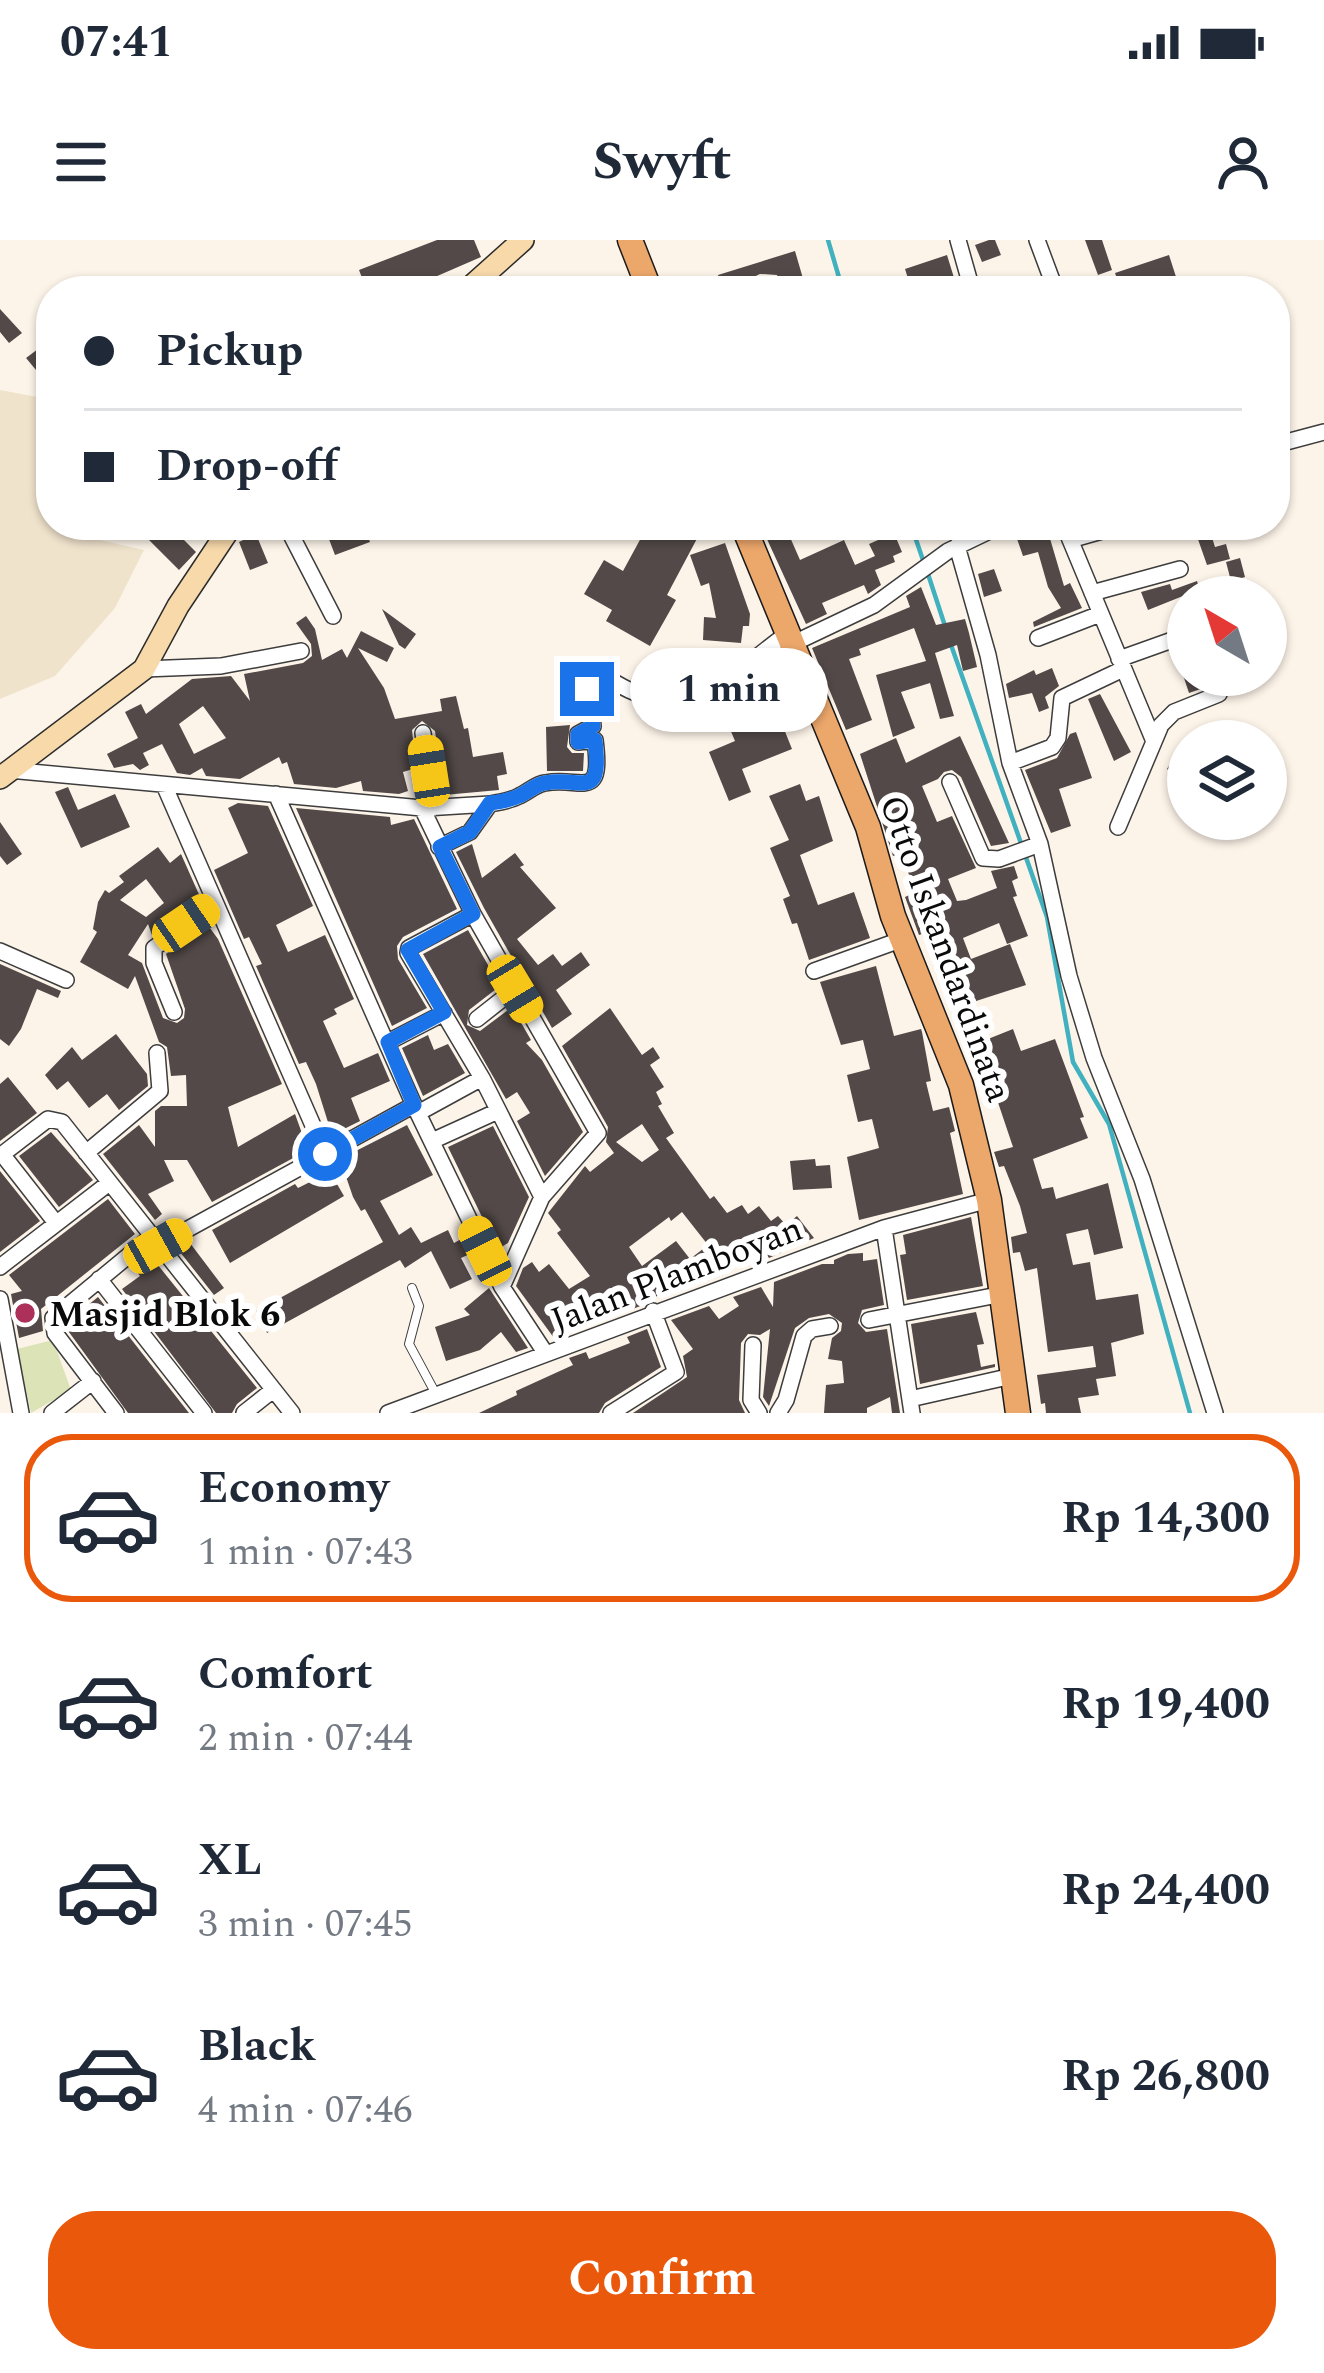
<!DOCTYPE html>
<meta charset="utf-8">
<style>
body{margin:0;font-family:Spectral,serif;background:#f2f2f3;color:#1f2937;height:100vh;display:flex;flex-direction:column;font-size:45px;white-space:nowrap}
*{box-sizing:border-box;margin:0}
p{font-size:39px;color:#747a83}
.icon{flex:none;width:66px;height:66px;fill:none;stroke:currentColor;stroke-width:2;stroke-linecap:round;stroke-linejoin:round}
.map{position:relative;height:1173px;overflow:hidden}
.details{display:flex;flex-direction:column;background:#fff;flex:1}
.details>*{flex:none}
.banner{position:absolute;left:36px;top:36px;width:1254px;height:264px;border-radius:48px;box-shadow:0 3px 9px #0004;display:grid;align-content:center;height:264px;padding:0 48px;background:#fff}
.needle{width:78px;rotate:321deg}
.buttons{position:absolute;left:1167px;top:336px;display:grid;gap:24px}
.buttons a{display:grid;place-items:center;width:120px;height:120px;border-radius:50%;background:#fff;box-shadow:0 3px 9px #0004;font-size:60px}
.end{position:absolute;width:54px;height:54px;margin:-27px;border:15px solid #1a73e8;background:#fff;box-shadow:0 0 0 6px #fff}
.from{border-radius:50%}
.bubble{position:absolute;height:84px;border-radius:42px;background:#fff;box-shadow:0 3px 9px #0004;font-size:39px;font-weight:700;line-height:84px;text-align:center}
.car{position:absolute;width:36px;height:72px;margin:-36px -18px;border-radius:15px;box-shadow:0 0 9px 3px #0007;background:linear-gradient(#f5c518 24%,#345 0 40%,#f5c518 0 76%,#345 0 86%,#f5c518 0)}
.banner b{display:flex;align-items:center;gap:42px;height:114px;font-size:45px}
.banner b+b{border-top:3px solid #e0e1e3}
.banner i{width:30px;height:30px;background:#1f2937}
ul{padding:21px 0 0;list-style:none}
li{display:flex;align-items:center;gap:36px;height:168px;margin:0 24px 18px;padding:0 24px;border:6px solid transparent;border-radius:48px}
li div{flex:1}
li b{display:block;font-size:45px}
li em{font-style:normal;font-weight:700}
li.current{border-color:#ea580c}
li>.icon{width:108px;height:108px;stroke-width:1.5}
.button{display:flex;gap:24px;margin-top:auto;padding:24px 48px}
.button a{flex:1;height:138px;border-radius:48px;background:#ea580c;color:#fff;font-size:48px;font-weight:700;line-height:138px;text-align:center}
.status{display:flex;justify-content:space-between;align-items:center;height:84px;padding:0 60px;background:#fff;direction:ltr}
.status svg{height:33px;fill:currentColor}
header{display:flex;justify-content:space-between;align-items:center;height:156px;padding:0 48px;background:#fff;font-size:54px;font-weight:700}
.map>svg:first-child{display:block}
.farmland{fill:#f0e3cc}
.green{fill:#dbe3b7}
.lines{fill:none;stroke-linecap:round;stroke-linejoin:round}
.stream{stroke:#41b1c0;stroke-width:4.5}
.building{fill:#524948;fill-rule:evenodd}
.lane-casing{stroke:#3d3d3d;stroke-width:10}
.street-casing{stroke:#3d3d3d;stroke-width:18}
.secondary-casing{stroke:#2c2c2c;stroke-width:24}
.primary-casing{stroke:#1b1b1b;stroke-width:27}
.lane{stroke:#fff;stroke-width:8}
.street{stroke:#fff;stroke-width:15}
.secondary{stroke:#f7d9aa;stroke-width:21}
.primary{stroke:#eca76b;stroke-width:24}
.route{stroke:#1a73e8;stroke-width:15}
.poi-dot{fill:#ac305a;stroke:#fff;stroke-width:4.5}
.labels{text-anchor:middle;stroke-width:12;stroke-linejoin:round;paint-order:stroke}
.street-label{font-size:36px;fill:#0a0a0a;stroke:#fff}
.poi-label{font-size:36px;font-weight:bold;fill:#0a0a0a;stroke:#fff;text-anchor:start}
</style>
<div class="status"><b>07:41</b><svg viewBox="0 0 49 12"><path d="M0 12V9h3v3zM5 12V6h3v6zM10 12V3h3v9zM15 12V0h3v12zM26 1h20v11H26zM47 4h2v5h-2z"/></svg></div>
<header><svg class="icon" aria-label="menu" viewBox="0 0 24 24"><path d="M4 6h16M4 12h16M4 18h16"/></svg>Swyft<svg class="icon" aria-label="person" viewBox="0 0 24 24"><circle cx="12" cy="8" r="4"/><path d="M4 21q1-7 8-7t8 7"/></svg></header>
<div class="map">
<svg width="1324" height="1173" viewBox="0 0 1324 1173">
<rect width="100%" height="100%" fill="#fdf4e9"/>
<path class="farmland" d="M0,150L37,157L51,170V285H77L78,295L144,310L115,368L55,436L0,459Z"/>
<path class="green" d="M53,1100L71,1150L31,1173L17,1109Z"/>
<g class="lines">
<path class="stream" d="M828,0L843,51
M911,285L924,323
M928,334L945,386
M950,402L1047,677L1073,822L1109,884L1190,1173"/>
</g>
<path class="building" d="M437,0H474L481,17L428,40L433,51H367L359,30Z
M989,0H995L1001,15L982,22L975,5Z
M1085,0H1102L1112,30L1098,35Z
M795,11L804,42L782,49L777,35L760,34L723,51L718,35Z
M947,15L955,41L950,49L912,51L905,29Z
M1169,15L1177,40L1134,51L1132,46L1121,50L1115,33Z
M0,69L22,93L9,103L0,92Z
M38,109L51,125L41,136L26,118Z
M164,285H169L196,312L179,330L149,300Z
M352,285H364L370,302L335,315L327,294Z
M648,285H665L678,292L685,285L700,293L667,355L676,360L650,406L606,381L612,370L584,354L604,320L623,331Z
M1046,285L1064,346L1070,343L1082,368L1034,387L1033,382L1061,368L1048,347L1038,312L1023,316L1016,296Z
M1193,285H1208L1215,307L1226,304L1230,319L1207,325Z
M786,288L800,320L844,300L855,325L875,316L869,304L894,293L902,312L893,316L895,322L875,330L881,345L868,354L864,345L822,363L827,374L806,384L766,297Z
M256,294L268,323L250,330L239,302Z
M725,303L750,374L749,386H743L741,403L703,400L704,377L716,378L709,343L701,346L690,315Z
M1240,318L1245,337L1231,341L1226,322Z
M994,329L1002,351L984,357L978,334Z
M1197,341L1202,357L1183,356L1148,370L1141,352L1170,344L1172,350Z
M921,347L936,385L965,379L969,393L977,427L963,431L957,405L935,413L954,476L940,479L930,443L901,452L915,488L893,497L876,435L926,421L914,388L859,409L861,415L849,419L872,480L846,490L812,408L910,367L906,356Z
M382,369L416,394L405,409L399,405Z
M306,376L315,389L322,420L342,409L347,418L361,391L394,408L387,422L358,408L384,448L395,479L442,471L440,459L456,456L464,489L468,488L473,517L503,512L507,534L497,536L499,550L444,555L435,491L422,481L412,490L416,528L403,532L408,551L399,554L363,551L361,541L336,548L294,544L287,522L282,524L279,517L240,539L206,536L202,528L190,535L177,533L162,504L143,513L149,525L140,530L133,524L114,528L107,514L138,498L125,472L141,464L146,474L192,439L231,436L250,461L244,434L303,423L312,416L311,404L296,383ZM203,466L226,498L194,514L179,484Z
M1052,428L1059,446L1045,457L1049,468L1039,472L1032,453L1009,458L1006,444L1034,430L1036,435Z
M771,429L784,459L774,464L792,509L742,529L751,552L729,561L709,512L735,501L717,458Z
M576,434L580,479L573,480L565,436Z
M1183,435H1238V436L1189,453Z
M1100,454L1131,512L1114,521L1088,459Z
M570,485L567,507L572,513H584L583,531H547L546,487Z
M1076,492L1092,538L1059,549L1071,586L1051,593L1025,530L1057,518L1070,494Z
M960,496L1009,603L991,606L961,537L952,530L944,532L938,539L922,546L937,582L952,576L976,628L948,639L957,661L966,660L997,648L991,631L1014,626L1018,638L1012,641L1017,656L1013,657L1028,696L1007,704L999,683L963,698L971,719L1010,704L1026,745L973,762L958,724L942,730L934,709L929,711L922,694L919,695L905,657L914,653L910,637L900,613L893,616L860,514L896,498L906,523Z
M1179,509L1188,519L1177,536L1167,529Z
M800,544L806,561L819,556L833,601L800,615L818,665L854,652L870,698L809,720L797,683L792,684L783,659L790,656L770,608L789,600L769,556Z
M68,547L78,570L115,554L130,587L81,608L55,552Z
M238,563L268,566L313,666L276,685L288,712L325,695L354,759L334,769L337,774L323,781L344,828L378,813L390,841L351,858L360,881L332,895L316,844L306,822L299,824L256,726L262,724L249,697L244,699L214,630L248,613L228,568Z
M296,568L390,577L391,585L414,579L457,669L403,697L397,706L398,719L427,768L392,786Z
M0,582L22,614L7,625L0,616Z
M472,604L482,638L515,613L524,625L520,627L556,668L517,699L538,725L553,714L562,726L581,712L590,725L556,750L572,774L552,788L484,668L456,612Z
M158,607L170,623L181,614L201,659L152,695L148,684L128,715L142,723L163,778L177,783L184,778L185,769L166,714L207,684L218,699L282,844L228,867L238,907L295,874L308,910L212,962L187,920H164L174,941L148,954L162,974L155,980L103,914L139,885L155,907V871L161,866H187L186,835L171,836L167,807L159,802L135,736L128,749L80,722L97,692L93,689L98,662L105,650L109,653L124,642L119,636ZM146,639L164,663L146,677L120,660Z
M468,690L500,746L469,770L467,785L480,791L512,767L531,800L526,803L542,820L583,892L545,936L517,881L530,873L517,852L506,859L423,714Z
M0,724L61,751L58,758L37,749L21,789L9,806L0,799Z
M876,726L894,796L921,789L922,792L931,841L926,842L933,871L949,867L955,891L950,893L963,954L859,980L847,917L879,908L872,879L858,882L847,835L870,829L863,800L841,805L820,742Z
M610,768L642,815L653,807L660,818L650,825L664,847L656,852L662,864L658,866L674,893L666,898L710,959L714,956L727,973L742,965L748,974L759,966L771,981L778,976L786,985L797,976L814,998L769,1018L765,1012L748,1025L733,1006L715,1020L726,1034L680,1051L675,1044L654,1058L643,1042L649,1060L643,1065L609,1078L602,1067L554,1098L516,1046L523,1028L532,1022L539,1032L549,1024L569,1049L590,1036L557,993L561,990L548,973L585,926L590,932L614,913L606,902L608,887L562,806ZM642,884L659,910L642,922L616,902ZM682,972L708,1005L690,1019L676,1001L642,1026L629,1007L669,977L671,981Z
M1013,789L1021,811L1055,799L1084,877L1080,878L1088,898L1033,919L1042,949L1053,947L1056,959L1108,943L1123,1008L1094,1015L1088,989L1066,994L1073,1025L1090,1022L1096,1060L1138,1054L1144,1094L1111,1103L1116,1136L1096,1139L1099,1155L1078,1158L1081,1173H1046L1045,1163L1041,1164L1037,1135L1096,1127L1093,1106L1048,1112L1037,1028L1025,1031L1020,1012L1013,1013L1011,997L1027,993L1020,966L1004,926L999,927L994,912L1013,907L978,803Z
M116,794L147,834L148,846L119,870L107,854L89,868L68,841L57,850L45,835L72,807L82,820Z
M428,795L434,810L448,804L465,833L423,856L402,808Z
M8,837L37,873L0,901V844Z
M407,885L433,935L380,961L399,995L411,987L421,1003L448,990L454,1003L465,997L472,1013L461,1018L472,1039L450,1049L431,1011L405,1028L400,1020L267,1093L256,1071L383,1002L365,969L361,971L353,957L340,919Z
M493,886L529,957L508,1003L503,1006L502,1018L448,907Z
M51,892L93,940L59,967L19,916Z
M815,919L816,926L830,925L832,948L793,950L790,921Z
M0,931L40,981L0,1012Z
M330,932L344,956L230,1023L212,990L295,944L298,948Z
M108,959L135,994L41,1069L43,1091L19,1098L11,1054L22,1051L9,1035Z
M971,977L983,1046L907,1060L900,1015L906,1014L903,995Z
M190,1003L224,1048L214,1055L180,1012Z
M863,1013V1021L877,1019L884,1065L862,1070L858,1083L866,1092L887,1089L900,1173H892L890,1157L867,1168V1173H824L826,1145L844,1143L842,1121L828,1119L832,1098L841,1091L842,1083L829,1074L809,1078L795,1088L769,1166L763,1157L770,1089L760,1095L748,1094L741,1103L739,1160L745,1173H633L687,1137L683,1116L693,1109L671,1080L709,1066L719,1079L739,1066L733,1057L761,1047L773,1067L774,1042L822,1024H834V1020L848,1014Z
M149,1014L257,1148L237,1164L232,1173H216L122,1049L140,1036L137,1032L145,1026L141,1021Z
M489,1048L528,1108L516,1112L501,1092L480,1110L446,1121L435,1087L470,1075L464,1069Z
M98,1057L189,1173H128L66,1088V1083Z
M976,1072L984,1104L977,1105L981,1127L995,1124V1127L920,1144L911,1084Z
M647,1089L661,1127L605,1163L599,1173H479L517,1155L516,1151L573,1125L569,1118L586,1112L589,1119L630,1103L627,1097Z"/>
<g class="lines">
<defs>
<path id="lane" d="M412,1048L419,1066L409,1104L437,1156"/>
<path id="street" d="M958,0L969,39L968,47L962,51
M1037,0L1056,51
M748,51L763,46
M1275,205L1324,192
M286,285L333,376
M1064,285L1153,499
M1070,300L1123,285
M957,306L988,415L1010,523L1040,604L1069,736L1094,818L1142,939L1215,1173
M1092,353L1180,329
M1038,398L1100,374
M792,404L874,365L948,311L1002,285
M1119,419L1175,399L1188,409
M144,429L221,426L301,411
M423,493L434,568
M1010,523L1052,507L1058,498L1062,458L1123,429
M9,530L422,568L473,674L598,893L542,957L502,1047
M950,542L983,618L999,619L1040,604
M164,545L325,913
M276,554L414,865L502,1047L546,1114
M425,568L490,564
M1118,587L1161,485L1174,472L1219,454
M439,607L470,592L490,564C500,562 510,561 519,556C528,552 536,544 545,543C582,536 603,563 595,500L578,502V494L593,486L588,431C606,434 621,449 639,454C702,473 742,426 788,393
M473,674L409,708L408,713L482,838L542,957
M0,711L66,740
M814,731L903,699
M174,772L154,723V708L214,664
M477,779L515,749
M388,802L444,773
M418,873L482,838
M432,901L498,871
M86,913L160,851L157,813
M2,914L56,983
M0,916L48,879L62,882L292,1173
M884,988L912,1173
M157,1006L414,865
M0,1027L109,943
M99,1039L204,1173
M0,1059L21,1173
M869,1080L1003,1054
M753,1105L751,1160L759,1173
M910,1159L1012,1136
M52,1173L93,1141
M116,1173L55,1093L53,1078L151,997
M244,1173L273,1150
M388,1173L884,988L989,960
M611,1173L676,1132L653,1071
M778,1173L786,1160L804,1096L812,1089L830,1086"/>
<path id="secondary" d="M466,51L523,0
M0,538L144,429L178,366L232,285"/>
<path id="primary" d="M630,0L650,51
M743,285L868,587L893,676L961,845L989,960L1018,1173"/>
</defs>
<use href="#lane" class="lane-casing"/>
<use href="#street" class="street-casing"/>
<use href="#secondary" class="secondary-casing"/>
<use href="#primary" class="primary-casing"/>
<use href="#lane" class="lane"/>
<use href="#street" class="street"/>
<use href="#secondary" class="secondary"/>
<use href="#primary" class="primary"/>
</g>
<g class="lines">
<path class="route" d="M325,914L414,865L388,802L444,772L408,710L473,674L440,607L470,592L490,563C499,562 510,560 519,556C528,552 536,544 545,543C583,536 602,563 595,500L578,502V494L593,486L587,449"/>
</g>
<circle class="poi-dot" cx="25" cy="1073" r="12"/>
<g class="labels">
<g class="street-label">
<text transform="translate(947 708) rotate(70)" y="13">Otto Iskandardinata</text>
<text transform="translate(676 1033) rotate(-21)" y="13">Jalan Plamboyan</text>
</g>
<g class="poi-label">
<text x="49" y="1086">Masjid Blok 6</text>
</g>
</g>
</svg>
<div class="buttons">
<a><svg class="needle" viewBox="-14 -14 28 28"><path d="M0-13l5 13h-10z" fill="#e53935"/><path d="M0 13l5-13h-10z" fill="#747a83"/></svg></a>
<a><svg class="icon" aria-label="layers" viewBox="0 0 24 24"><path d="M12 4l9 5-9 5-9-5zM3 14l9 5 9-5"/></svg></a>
</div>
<i class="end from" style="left:325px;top:914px"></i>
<i class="end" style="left:587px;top:449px"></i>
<div class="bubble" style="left:630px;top:408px;width:198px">1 min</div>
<i class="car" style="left:429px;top:531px;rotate:351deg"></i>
<i class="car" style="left:186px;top:683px;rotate:56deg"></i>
<i class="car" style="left:515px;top:749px;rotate:149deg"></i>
<i class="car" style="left:158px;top:1006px;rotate:61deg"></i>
<i class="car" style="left:485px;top:1011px;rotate:334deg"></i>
<div class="banner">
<b><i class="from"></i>Pickup</b>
<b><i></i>Drop-off</b>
</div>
</div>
<section class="details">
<ul>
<li class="current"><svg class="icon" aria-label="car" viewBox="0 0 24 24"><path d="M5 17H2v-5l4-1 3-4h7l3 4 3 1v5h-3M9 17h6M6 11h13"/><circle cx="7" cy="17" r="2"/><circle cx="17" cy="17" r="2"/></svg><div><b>Economy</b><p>1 min · 07:43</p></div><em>Rp 14,300</em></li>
<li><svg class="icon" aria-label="car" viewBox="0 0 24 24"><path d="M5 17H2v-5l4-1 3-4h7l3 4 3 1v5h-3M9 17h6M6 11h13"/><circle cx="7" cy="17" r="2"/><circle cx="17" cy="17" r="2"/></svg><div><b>Comfort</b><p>2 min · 07:44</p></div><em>Rp 19,400</em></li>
<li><svg class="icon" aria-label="car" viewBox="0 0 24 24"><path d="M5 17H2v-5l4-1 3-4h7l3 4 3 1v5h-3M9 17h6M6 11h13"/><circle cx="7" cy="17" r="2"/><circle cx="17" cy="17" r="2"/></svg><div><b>XL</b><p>3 min · 07:45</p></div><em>Rp 24,400</em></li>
<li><svg class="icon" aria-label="car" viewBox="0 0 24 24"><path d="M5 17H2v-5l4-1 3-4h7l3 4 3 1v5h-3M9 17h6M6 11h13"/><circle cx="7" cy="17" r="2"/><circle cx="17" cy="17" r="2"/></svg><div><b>Black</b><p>4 min · 07:46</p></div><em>Rp 26,800</em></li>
</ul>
<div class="button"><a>Confirm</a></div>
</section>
